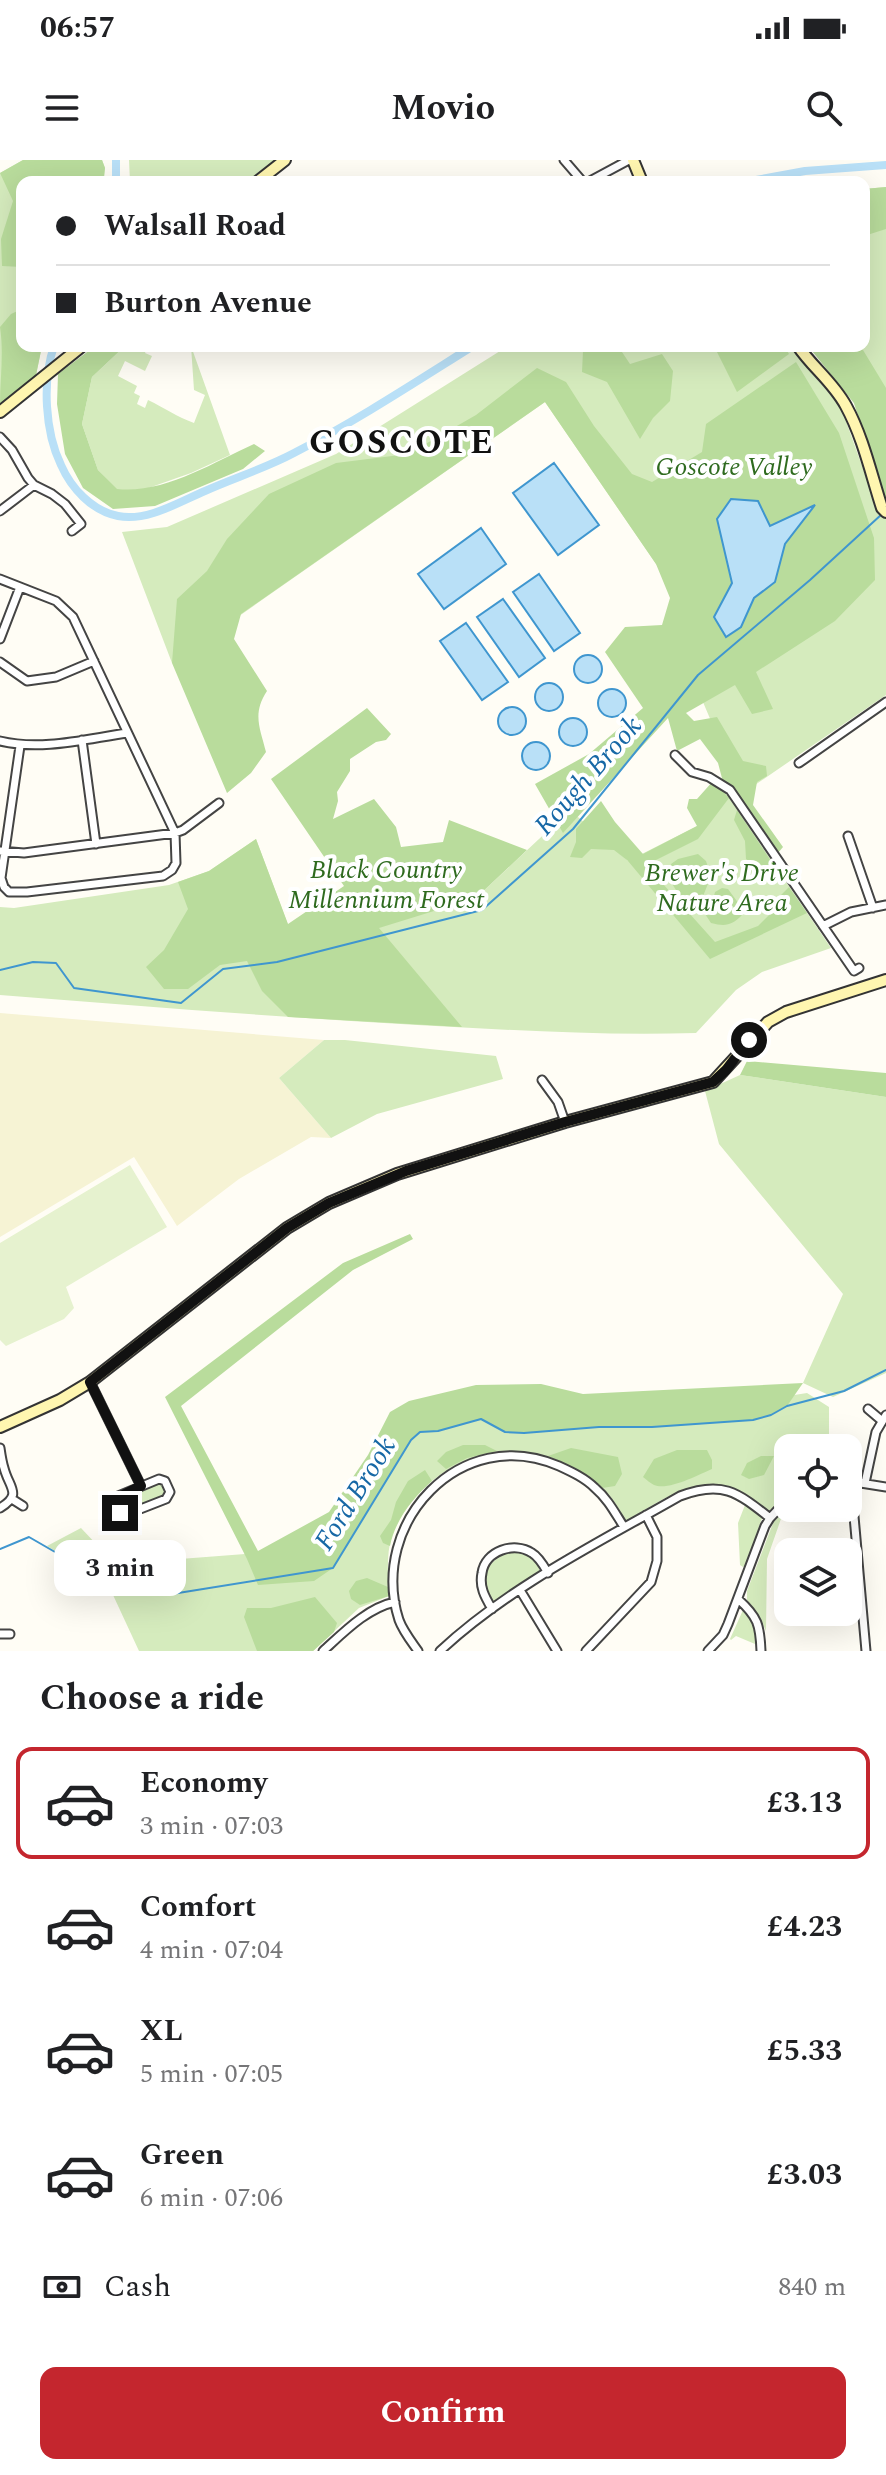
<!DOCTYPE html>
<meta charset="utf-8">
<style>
body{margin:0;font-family:Spectral,serif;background:#f2f2f2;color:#202124;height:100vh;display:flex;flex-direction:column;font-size:30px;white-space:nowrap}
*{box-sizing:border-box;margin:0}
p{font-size:26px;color:#757577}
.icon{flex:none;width:44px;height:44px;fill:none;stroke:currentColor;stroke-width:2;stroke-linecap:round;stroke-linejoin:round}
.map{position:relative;height:1491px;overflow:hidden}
.side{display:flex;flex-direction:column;background:#fff;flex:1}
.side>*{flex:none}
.top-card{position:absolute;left:16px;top:16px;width:854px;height:176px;border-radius:16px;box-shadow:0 8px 32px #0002;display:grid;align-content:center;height:176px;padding:0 40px;background:#fff}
.tools{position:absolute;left:774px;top:1274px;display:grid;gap:16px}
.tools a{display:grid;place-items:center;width:88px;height:88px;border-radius:16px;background:#fff;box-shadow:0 8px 32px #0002;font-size:40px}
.end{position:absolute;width:36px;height:36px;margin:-18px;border:10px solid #111;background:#fff;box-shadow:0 0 0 4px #fff}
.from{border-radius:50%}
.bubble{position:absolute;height:56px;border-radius:16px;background:#fff;box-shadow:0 8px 32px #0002;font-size:26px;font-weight:700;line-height:56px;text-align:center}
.top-card b{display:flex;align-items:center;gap:28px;height:76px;font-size:30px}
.top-card b+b{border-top:2px solid #e0e0e0}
.top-card i{width:20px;height:20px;background:#202124}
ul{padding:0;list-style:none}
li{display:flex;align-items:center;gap:24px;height:112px;margin:0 16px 12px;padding:0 24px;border:4px solid transparent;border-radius:16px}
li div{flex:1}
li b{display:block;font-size:30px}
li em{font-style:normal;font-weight:700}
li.active{border-color:#c4262e}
li>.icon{width:72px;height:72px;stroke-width:1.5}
h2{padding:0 40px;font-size:36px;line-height:96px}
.pay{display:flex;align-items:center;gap:20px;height:88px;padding:0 40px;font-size:30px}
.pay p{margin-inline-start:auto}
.primary-button{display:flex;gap:16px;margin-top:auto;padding:16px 40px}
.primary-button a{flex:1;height:92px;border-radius:16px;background:#c4262e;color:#fff;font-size:32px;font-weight:700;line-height:92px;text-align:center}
.status{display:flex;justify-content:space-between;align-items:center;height:56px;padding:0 40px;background:#fff;direction:ltr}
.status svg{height:22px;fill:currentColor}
header{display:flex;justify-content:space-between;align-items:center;height:104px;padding:0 40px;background:#fff;font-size:36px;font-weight:700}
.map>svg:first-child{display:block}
.farmland{fill:#f6f3d4}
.green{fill:#d5ebbd}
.forest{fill:#b9dc9c;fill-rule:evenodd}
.pitch{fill:#e6f2cf}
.water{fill:#b9e0f7;stroke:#3f96cf;stroke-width:2}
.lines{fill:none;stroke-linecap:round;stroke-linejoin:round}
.stream{stroke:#3f96cf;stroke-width:2}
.canal{stroke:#b9e0f7;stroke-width:8}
.street-casing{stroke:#444;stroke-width:11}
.secondary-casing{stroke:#333;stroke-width:14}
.street{stroke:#fff;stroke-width:7}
.secondary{stroke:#fff6b0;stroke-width:10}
.route{stroke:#111;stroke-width:10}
.labels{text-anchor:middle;stroke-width:8;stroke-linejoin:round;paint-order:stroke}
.park-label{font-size:26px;font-style:italic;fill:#2f6b1f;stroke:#fff}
.water-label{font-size:28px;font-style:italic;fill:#1768a6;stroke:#fff}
.district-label{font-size:34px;font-weight:bold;letter-spacing:2px;fill:#111;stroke:#fff}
</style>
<div class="status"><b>06:57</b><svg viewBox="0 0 49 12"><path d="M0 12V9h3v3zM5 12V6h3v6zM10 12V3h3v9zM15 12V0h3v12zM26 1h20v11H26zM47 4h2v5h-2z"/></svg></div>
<header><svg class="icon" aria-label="menu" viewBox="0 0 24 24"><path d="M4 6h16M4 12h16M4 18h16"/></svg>Movio<svg class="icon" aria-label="search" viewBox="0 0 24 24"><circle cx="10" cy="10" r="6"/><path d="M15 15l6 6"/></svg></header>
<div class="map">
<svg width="886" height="1491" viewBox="0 0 886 1491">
<rect width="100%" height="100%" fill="#fffdf5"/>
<path class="farmland" d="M0,853L324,880L279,918L331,978L311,977L239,1019L177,1066L134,997L0,1077Z"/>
<path class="green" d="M23,0H102L105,8L104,22H22V186H42L35,220L0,245V13Z
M129,0H275L246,22H130Z
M886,27V341L854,243L809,186H864V29Z
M125,186H148L145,193L152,196L145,211L125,201L118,216L137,226L134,233L140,236L137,244L145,248L148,240C165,248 177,257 194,263L205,235L194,230L191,186L230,295L191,313L140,331L117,330L98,310L82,264L92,217Z
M508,186H792L804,204L841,247L877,348L886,358V535L742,634L686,502L680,439L545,242L172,503L122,372L167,367L336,294Z
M723,629L831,788L762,812L736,830L696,873C603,876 510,870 417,865C278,857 139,846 0,835V747L14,748L169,725L209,711L256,679L297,789L476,738L570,650L628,701L697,666Z
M324,880H345L496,896L503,919L377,954L331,978L279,918Z
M740,915L886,937V1213L833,1237L803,1223L843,1134L719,984L705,931Z
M807,1233L829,1247V1288H788V1336L770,1350H765C755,1343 744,1334 733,1329C696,1313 656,1344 626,1361C621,1353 616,1343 609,1335C562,1284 486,1276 432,1321C416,1335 399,1355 392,1375C386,1395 388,1416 389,1436L359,1448L313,1491H139L107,1422L47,1386L81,1368L115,1404L245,1394L293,1420L402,1269L477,1247L788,1236Z
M158,1322L164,1325L166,1331L164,1336L122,1351L119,1341L121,1339Z
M745,1345H748L762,1358L746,1406L743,1407L740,1405L738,1363Z
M783,1353L767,1399L766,1471L758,1454L747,1440V1431L775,1358Z
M512,1392C525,1393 538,1397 540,1412L492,1443L486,1433L485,1409L502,1394Z
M743,1450C756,1457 755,1470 755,1484L736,1476L731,1480L730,1479Z"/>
<path class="forest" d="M23,0H102L105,8L103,22H22V107L2,106L1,79L13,41L0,13Z
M886,27V69L864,76V29Z
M22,149V186H42L35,220L0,245C0,219 4,193 0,167L11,154Z
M95,186H125L92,217L82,264L98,310L117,329C164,334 212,303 254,284L265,291L243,309L155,346L113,349L83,328L65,294L57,244L58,214Z
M586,186H618L630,204L662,194L673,211L670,241L653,258L640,279L607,222L582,212L583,191Z
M714,186H784L789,194L737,232Z
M808,186H846L863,190L886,228V341L854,243Z
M796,202L839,273L874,378L875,420L835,461L756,512L773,549L752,554L735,525L686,553L694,561L717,557L743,601L766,606L767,616L757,622L753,645L783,687L778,693L732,629L723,622L718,603L700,579L677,591L668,558L563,673L535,624L589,594L643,548L605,492L625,467L662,465L670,438L656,404L545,242L241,454L234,479L267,531C252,554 260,568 266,592L251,613L227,633L172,503L177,439L207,411L227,379L269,334L336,303L408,294L476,255L537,208L566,222L594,266L632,314L652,322L702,292L706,264ZM814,346L785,384L775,422L754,438L741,467L714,457L769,367Z
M367,548L391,574L386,580L376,582L350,599V611L337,632L338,641L333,659L374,639L396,667L401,687L443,682L449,660L527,690L476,738L379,768L462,867L288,857L262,831L247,801L220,805L188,829H164L146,807L164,790L188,749L178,722L209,711L256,679L288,764L344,726L271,619Z
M713,621L729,638L698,679L646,705L715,782L758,766L771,753L776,740L789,727L807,753L710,799L628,701L614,690L591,689L582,698L570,697L576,682V669L601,641L615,662L643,694L697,666L687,648L689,639H697Z
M737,650L783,719L770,717L746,699L745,681L734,660Z
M698,694L706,701L711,716L700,744L688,749L669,719L671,704L678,699Z
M722,728L728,729L739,744L742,755C732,765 726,767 711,763L705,754L712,744L715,732Z
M747,901L886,913V937L740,915Z
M410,1074L413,1079L353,1110L181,1246L258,1391L329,1352L368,1295L390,1252L409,1241L476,1225L541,1224L583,1234L803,1223L787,1246L771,1255L753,1260L652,1267H599L524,1273L505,1272L481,1259L438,1271L420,1272L411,1280L333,1408L314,1421L258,1425L247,1399L165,1237L343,1103Z
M463,1285H485L497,1291L467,1298L446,1309L437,1301L446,1292Z
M571,1288L618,1297L622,1314L615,1326L602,1328L573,1307L548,1296Z
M677,1290H707L712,1300V1309C698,1315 668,1331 654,1325C650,1323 647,1320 643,1317L654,1299Z
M761,1296H774L764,1315L749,1319L741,1315L747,1303Z
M425,1310L432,1321C412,1338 395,1361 390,1386L383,1383L380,1376L391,1360L396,1342L408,1321Z
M367,1418L388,1427L389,1436L360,1445L351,1439L349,1431L356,1421Z
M315,1437L337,1463L334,1472L313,1491H257L244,1457L247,1448H271Z"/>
<path class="pitch" d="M130,1005L167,1067L66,1127L74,1148L64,1159L6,1186L0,1180V1083Z"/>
<path class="water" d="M554,303L599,365L558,395L513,333Z
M731,339L758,341L770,366L815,345L785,384L775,422L754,438L741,467L726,477L714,457L732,423L717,359Z
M481,368L506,404L444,449L418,414Z
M539,414L580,473L554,491L513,432Z
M503,439L545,498L519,517L477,457Z
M466,463L508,522L482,540L440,481Z
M574 509a14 14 0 1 1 28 0a14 14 0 1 1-28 0Z
M535 537a14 14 0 1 1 28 0a14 14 0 1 1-28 0Z
M598 543a14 14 0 1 1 28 0a14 14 0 1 1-28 0Z
M498 561a14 14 0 1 1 28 0a14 14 0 1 1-28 0Z
M559 572a14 14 0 1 1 28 0a14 14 0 1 1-28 0Z
M522 596a14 14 0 1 1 28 0a14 14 0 1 1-28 0Z"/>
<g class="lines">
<path class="stream" d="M0,810L33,802L56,803L74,828L181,843L223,809L277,802L482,750L573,669L698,515L810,420L882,354
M0,1389L29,1377L107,1422L172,1434L333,1408L411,1280L420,1272L438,1271L481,1259L505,1272L524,1273L599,1267H652L753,1260L771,1255L787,1246L844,1231L886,1210"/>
<path class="canal" d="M116,0V22
M745,22L805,11L886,5
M54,186C42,221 45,272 61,305C71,328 92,351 118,356C147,362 179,342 205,331C234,318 266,308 294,293C356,261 414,223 473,186"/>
<defs>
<path id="street" d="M564,0L583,22
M588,22L629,0
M0,277L12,290L28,318L34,325L52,334L65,344L81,364L72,371
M0,351L34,325
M0,419L56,441L73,457L175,673L176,703L172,710L163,716L27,732H9L4,727L1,718L20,586
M0,479L20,427
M0,502L27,521L56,517L94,501
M82,580L96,684
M0,581C42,591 85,579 127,573
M675,595L692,612L709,617L730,630L854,811L859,808
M799,603L886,542
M848,676L873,748
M0,691L24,693L175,673L183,670L219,643
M823,766L851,752L886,745
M542,920L558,942L565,962
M90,1222L141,1326
M868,1249L881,1260
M0,1288C1,1295 2,1302 4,1308C9,1328 23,1334 0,1348
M159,1319L165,1321L170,1332L166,1339L125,1355L120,1353L116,1341L118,1336Z
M848,1321L886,1327
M855,1322L853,1345L866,1491
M865,1323L876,1272L886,1255
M12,1339L23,1346
M520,1430L557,1491
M738,1439C758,1457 760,1465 761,1491
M492,1449C485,1437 479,1427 482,1413C485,1391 514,1381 532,1393C539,1397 544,1406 548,1413
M0,1474H10
M323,1491C344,1472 367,1448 395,1442
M418,1491C411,1481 403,1471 399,1460C368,1363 461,1263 559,1306C572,1312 585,1318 595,1328C608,1339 615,1353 624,1367
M440,1491C510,1426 598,1383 680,1336C722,1320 737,1332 770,1358
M586,1491L651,1422L657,1401V1377L646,1355
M708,1491L723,1475L728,1464L765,1366L770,1358L788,1339"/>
<path id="secondary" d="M633,0L642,22
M257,22L285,0
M798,186C812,207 833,222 846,246C863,277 871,314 882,348L886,352
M0,252L82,186
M0,1267L60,1240L90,1222L287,1068L329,1043L397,1014L565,962L713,922L768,862L786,852L886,820"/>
</defs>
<use href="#street" class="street-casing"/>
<use href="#secondary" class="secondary-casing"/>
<use href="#street" class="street"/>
<use href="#secondary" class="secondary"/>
</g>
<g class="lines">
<path class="route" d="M120,1353L117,1338L141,1326L90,1222L287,1068L329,1043L406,1011L565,962L713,922L726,910L749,880"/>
</g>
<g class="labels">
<g class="park-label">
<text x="734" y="315">Goscote Valley</text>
<text x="386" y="718">Black Country<tspan x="386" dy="30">Millennium Forest</tspan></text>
<text x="722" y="721">Brewer's Drive<tspan x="722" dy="30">Nature Area</tspan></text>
</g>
<g class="water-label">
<text transform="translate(587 615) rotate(-49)" y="10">Rough Brook</text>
<text transform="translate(354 1333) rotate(-58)" y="10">Ford Brook</text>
</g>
<g class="district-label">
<text x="402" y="293">GOSCOTE</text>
</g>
</g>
</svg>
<div class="tools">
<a><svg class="icon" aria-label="locate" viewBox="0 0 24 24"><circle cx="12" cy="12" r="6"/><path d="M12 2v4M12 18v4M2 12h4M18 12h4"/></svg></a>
<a><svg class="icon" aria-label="layers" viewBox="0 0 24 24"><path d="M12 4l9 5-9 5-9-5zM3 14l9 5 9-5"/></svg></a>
</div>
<i class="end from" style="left:749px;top:880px"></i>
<i class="end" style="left:120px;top:1353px"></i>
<div class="bubble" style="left:54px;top:1380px;width:132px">3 min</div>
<div class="top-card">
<b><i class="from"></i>Walsall Road</b>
<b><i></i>Burton Avenue</b>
</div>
</div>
<section class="side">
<h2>Choose a ride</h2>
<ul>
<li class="active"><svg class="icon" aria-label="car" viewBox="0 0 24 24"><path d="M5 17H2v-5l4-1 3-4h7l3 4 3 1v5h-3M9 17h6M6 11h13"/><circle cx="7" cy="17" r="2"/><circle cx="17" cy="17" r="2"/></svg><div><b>Economy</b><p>3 min · 07:03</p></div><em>£3.13</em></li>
<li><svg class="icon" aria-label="car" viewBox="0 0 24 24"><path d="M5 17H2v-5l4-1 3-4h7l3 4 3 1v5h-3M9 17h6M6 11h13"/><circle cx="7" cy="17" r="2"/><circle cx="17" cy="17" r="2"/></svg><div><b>Comfort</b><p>4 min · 07:04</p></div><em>£4.23</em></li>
<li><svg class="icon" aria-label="car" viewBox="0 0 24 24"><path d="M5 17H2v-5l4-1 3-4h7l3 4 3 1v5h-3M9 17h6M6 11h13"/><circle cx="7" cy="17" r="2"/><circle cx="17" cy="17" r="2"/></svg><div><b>XL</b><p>5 min · 07:05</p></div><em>£5.33</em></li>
<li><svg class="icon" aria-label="car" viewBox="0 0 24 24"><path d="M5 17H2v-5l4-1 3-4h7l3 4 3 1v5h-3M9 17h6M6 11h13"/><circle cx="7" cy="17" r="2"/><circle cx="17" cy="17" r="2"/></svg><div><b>Green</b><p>6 min · 07:06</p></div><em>£3.03</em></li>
</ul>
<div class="pay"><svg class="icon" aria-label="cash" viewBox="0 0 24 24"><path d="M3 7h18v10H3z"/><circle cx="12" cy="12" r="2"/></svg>Cash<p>840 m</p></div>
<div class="primary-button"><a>Confirm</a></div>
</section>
